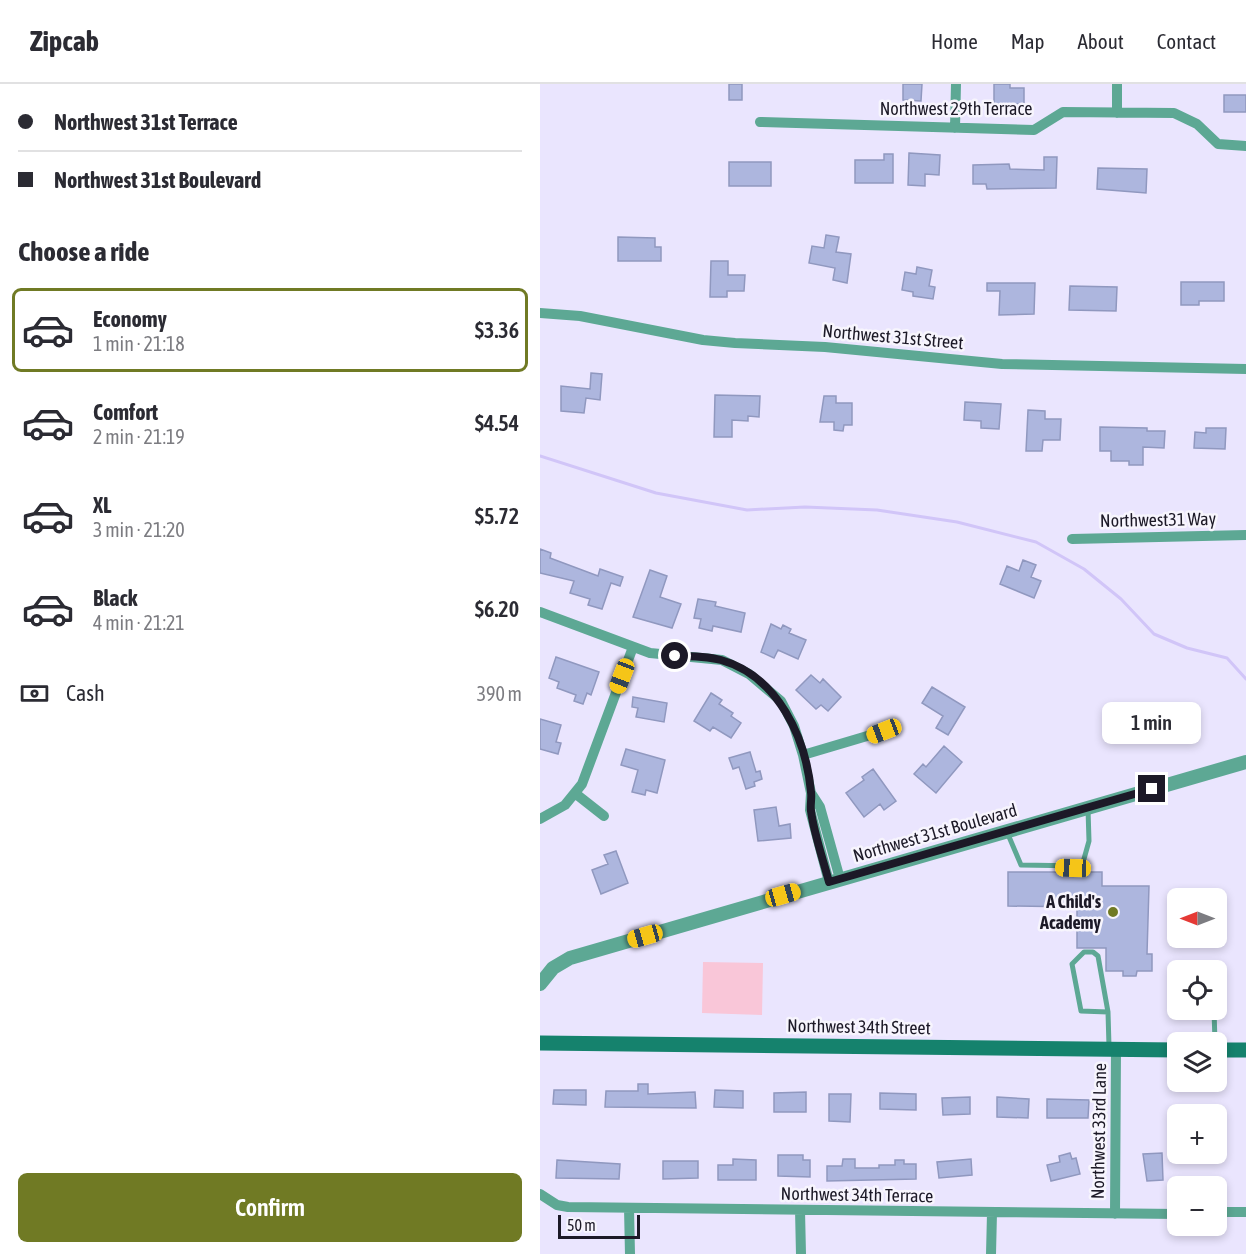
<!DOCTYPE html>
<meta charset="utf-8">
<style>
body{margin:0;font-family:"Asap Condensed",sans-serif;background:#f2f2f3;color:#2b2b33;height:100vh;display:flex;flex-direction:column;font-size:22px;white-space:nowrap}
*{box-sizing:border-box;margin:0}
p{font-size:20px;color:#7c7c81}
.icon{flex:none;width:33px;height:33px;fill:none;stroke:currentColor;stroke-width:2;stroke-linecap:round;stroke-linejoin:round}
.map{position:relative;flex:1;overflow:hidden}
.drawer{display:flex;flex-direction:column;background:#fff;width:540px}
.drawer>*{flex:none}
.hud{display:grid;align-content:center;height:132px;padding:0 18px;background:#fff}
.needle{width:39px;rotate:270deg}
.tools{position:absolute;left:627px;top:804px;display:grid;gap:12px}
.tools a{display:grid;place-items:center;width:60px;height:60px;border-radius:9px;background:#fff;box-shadow:0 3px 9px #0003;font-size:30px}
.scale{position:absolute;left:18px;bottom:15px;width:82px;box-sizing:border-box;padding-left:6px;border:3px solid #1c1927;border-top:0;font-size:16px;line-height:21px;white-space:nowrap;color:#1c1927;-webkit-text-stroke:4px #f7f5fd;paint-order:stroke}
.end{position:absolute;width:27px;height:27px;margin:-14px;border:8px solid #1c1927;background:#fff;box-shadow:0 0 0 3px #fff}
.from{border-radius:50%}
.bubble{position:absolute;height:42px;border-radius:9px;background:#fff;box-shadow:0 3px 9px #0003;font-size:20px;font-weight:600;line-height:42px;text-align:center}
.car{position:absolute;width:18px;height:36px;margin:-18px -9px;border-radius:8px;box-shadow:0 0 4px 2px #0007;background:linear-gradient(#f5c518 24%,#345 0 40%,#f5c518 0 76%,#345 0 86%,#f5c518 0)}
.hud b{display:flex;align-items:center;gap:21px;height:57px;font-size:22px}
.hud b+b{border-top:2px solid #e1e1e2}
.hud i{width:15px;height:15px;background:#2b2b33}
ul{padding:0;list-style:none}
li{display:flex;align-items:center;gap:18px;height:84px;margin:0 12px 9px;padding:0 6px;border:3px solid transparent;border-radius:9px}
li div{flex:1}
li b{display:block;font-size:22px}
li em{font-style:normal;font-weight:600}
li.selected{border-color:#707a24}
li>.icon{width:54px;height:54px;stroke-width:1.5}
h2{padding:0 18px;font-size:27px;line-height:72px}
.pay{display:flex;align-items:center;gap:15px;height:66px;padding:0 18px;font-size:22px}
.pay p{margin-inline-start:auto}
.primary-button{display:flex;gap:12px;margin-top:auto;padding:12px 18px}
.primary-button a{flex:1;height:69px;border-radius:9px;background:#707a24;color:#fff;font-size:24px;font-weight:600;line-height:69px;text-align:center}
header{display:flex;align-items:center;gap:36px;box-sizing:border-box;height:84px;padding:0 30px;background:#fff;border-bottom:2px solid #e1e1e2}
header strong{font-size:28px}
nav{display:flex;gap:33px;margin-inline-start:auto;font-size:21px}
main{display:flex;flex:1;min-height:0}
.map>svg:first-child{display:block}
.green{fill:#f9c6d8}
.lines{fill:none;stroke-linecap:round;stroke-linejoin:round}
.stream{stroke:#d1c5f8;stroke-width:3}
.building{fill:#adb6de;stroke:#9098bf;stroke-width:1.5}
.service{stroke:#5da894;stroke-width:5}
.minor{stroke:#5da894;stroke-width:10}
.tertiary{stroke:#5da894;stroke-width:14}
.secondary{stroke:#15826d;stroke-width:15}
.route{stroke:#1c1927;stroke-width:8}
.poi-dot{fill:#707a24;stroke:#f7f5fd;stroke-width:2}
.labels{text-anchor:middle;stroke-width:5;stroke-linejoin:round;paint-order:stroke}
.street-label{font-size:18px;fill:#1c1927;stroke:#f7f5fd}
.poi-label{font-size:18px;font-weight:bold;fill:#1c1927;stroke:#f7f5fd;text-anchor:end}
</style>
<header>
<strong>Zipcab</strong>
<nav><a>Home</a><a>Map</a><a>About</a><a>Contact</a></nav>
</header>
<main>
<section class="drawer">
<div class="hud">
<b><i class="from"></i>Northwest 31st Terrace</b>
<b><i></i>Northwest 31st Boulevard</b>
</div>
<h2>Choose a ride</h2>
<ul>
<li class="selected"><svg class="icon" aria-label="car" viewBox="0 0 24 24"><path d="M5 17H2v-5l4-1 3-4h7l3 4 3 1v5h-3M9 17h6M6 11h13"/><circle cx="7" cy="17" r="2"/><circle cx="17" cy="17" r="2"/></svg><div><b>Economy</b><p>1 min · 21:18</p></div><em>$3.36</em></li>
<li><svg class="icon" aria-label="car" viewBox="0 0 24 24"><path d="M5 17H2v-5l4-1 3-4h7l3 4 3 1v5h-3M9 17h6M6 11h13"/><circle cx="7" cy="17" r="2"/><circle cx="17" cy="17" r="2"/></svg><div><b>Comfort</b><p>2 min · 21:19</p></div><em>$4.54</em></li>
<li><svg class="icon" aria-label="car" viewBox="0 0 24 24"><path d="M5 17H2v-5l4-1 3-4h7l3 4 3 1v5h-3M9 17h6M6 11h13"/><circle cx="7" cy="17" r="2"/><circle cx="17" cy="17" r="2"/></svg><div><b>XL</b><p>3 min · 21:20</p></div><em>$5.72</em></li>
<li><svg class="icon" aria-label="car" viewBox="0 0 24 24"><path d="M5 17H2v-5l4-1 3-4h7l3 4 3 1v5h-3M9 17h6M6 11h13"/><circle cx="7" cy="17" r="2"/><circle cx="17" cy="17" r="2"/></svg><div><b>Black</b><p>4 min · 21:21</p></div><em>$6.20</em></li>
</ul>
<div class="pay"><svg class="icon" aria-label="cash" viewBox="0 0 24 24"><path d="M3 7h18v10H3z"/><circle cx="12" cy="12" r="2"/></svg>Cash<p>390 m</p></div>
<div class="primary-button"><a>Confirm</a></div>
</section>
<div class="map">
<svg width="706" height="1170" viewBox="0 0 706 1170">
<rect width="100%" height="100%" fill="#eae5fe"/>
<path class="green" d="M163,878L223,879L222,931L162,929Z"/>
<g class="lines">
<path class="stream" d="M0,372L116,409L207,426L265,423L337,426L417,438L496,458L544,485L581,515L614,550L647,564L687,574L706,595"/>
</g>
<path class="building" d="M189,0H202V16H189Z
M363,0H382L381,17L363,16Z
M454,0H470V4H484V20H454Z
M684,11H706V28H684Z
M369,69L400,71L399,91L385,90V102L368,101Z
M344,70H353V99H315V76H344Z
M504,73H517L516,104L447,105L446,100H433V81L469,80L470,85L504,86Z
M189,78H231V102H189Z
M558,84L607,85L606,109L557,105Z
M286,151L299,153L296,168L311,170L307,199L293,196L295,184L269,179L272,162L284,164Z
M78,153L115,154V163H121V177H78Z
M171,177H188V191H205L204,207H187V213H170Z
M377,183L392,186L389,202L395,203L393,215L373,212V208L362,206L365,188L376,190Z
M641,198H684V217H659V221H641Z
M447,199H495L494,230L459,231L460,207H447Z
M530,202L577,203L576,227L529,226Z
M51,289L62,290L60,316L46,314L44,329L21,327V302L50,305Z
M175,311L220,312L219,333L208,332V337L192,336V353H174Z
M284,312H296V319H312V341H304L303,347L294,346V338H280Z
M425,318L461,320L459,345L441,344V337L424,336Z
M488,326L505,327V335H521L520,356H503L502,367H486Z
M560,343L607,344V347H625L624,364L603,363V381H589V377H571V367H560Z
M666,344H686L685,365L654,364L655,348L666,349Z
M0,465L11,469L10,474L58,492L60,485L83,493L80,502L71,499L62,525L48,521L50,515L30,509L34,497L0,489Z
M483,476L496,481L491,493L501,497L494,514L460,500L467,482L479,487Z
M110,486L127,492L120,513L141,520L132,544L93,533Z
M158,515L176,518L175,522L205,529L201,548L173,542L172,547L159,544L161,535L154,534Z
M231,540L241,545L243,541L251,545L249,549L266,556L258,575L238,566L234,574L221,568Z
M16,573L59,588L51,611L47,609L43,620L34,617L36,611L17,604L19,598L9,594Z
M271,591L280,599L283,595L301,613L288,627L281,621L276,625L256,606Z
M392,603L425,623L408,651L396,644L403,632L382,619Z
M171,609L182,616L179,620L193,629L191,632L201,639L191,654L173,643L170,647L154,637Z
M93,613L127,619L124,638L96,633L98,624L92,623Z
M0,635L21,641L16,658L21,659L18,670L0,665Z
M404,662L422,678L396,709L374,690L383,680L386,683Z
M86,665L125,676L117,709L106,706L105,711L92,708L98,686L81,681Z
M210,668L216,688L220,687L222,695L214,698L215,702L206,705L199,683L193,685L189,674Z
M333,685L356,717L344,726L340,720L324,733L306,709L324,696L322,693Z
M236,723L239,742L250,740L251,754L218,757L214,726Z
M76,767L88,799L61,810L52,786L68,780L64,771Z
M468,788H562V802H609L607,870H612V887H597L596,892H583V887H566V864H537V823L468,822Z
M98,1000H108V1010L155,1008L156,1024L65,1023L66,1007H98Z
M14,1006H46V1021L13,1020Z
M175,1006L203,1007V1024L174,1023Z
M266,1008V1028H234V1009Z
M340,1009L376,1010V1026L340,1025Z
M289,1010H311L310,1038L289,1037Z
M430,1013V1030L403,1031L402,1014Z
M457,1013L489,1015L488,1034L457,1033Z
M507,1015L549,1016L548,1034H507Z
M530,1069L532,1075L536,1074L540,1090L511,1097L507,1081L520,1078L519,1072Z
M622,1069L623,1096L607,1097L603,1070Z
M238,1071H263V1076H270V1093L238,1092Z
M193,1075L216,1076V1096H178V1081H193Z
M303,1075H315V1084H339V1081H355V1076H364V1080H376V1095L287,1097V1082H302Z
M431,1075L432,1091L399,1094L397,1078Z
M17,1076L80,1080L79,1095L16,1094Z
M123,1077H158V1094L123,1095Z"/>
<g class="lines">
<path class="service" d="M467,748L481,781L542,782L549,757L548,725
M674,926L675,958
M568,928L541,927L532,880L544,868H553L558,872L568,928L569,962"/>
<path class="minor" d="M577,29V0
M220,38L494,46L523,28L634,29L657,40L678,60L706,62
M415,44L416,0
M0,229L40,232L163,256L195,259L285,263L462,280L706,285
M532,455L706,451
M0,528L110,569L182,576L209,590L241,617L254,642L263,671L271,709L270,726L289,798
M263,671L344,647
M271,709L280,723L300,795
M36,710L64,732
M0,735L25,721L42,700L93,563
M0,1110L17,1121L28,1123L638,1130
M89,1124L90,1170
M260,1126L261,1170
M676,1128H706
M575,1130L576,965
M451,1170L452,1129"/>
<path class="tertiary" d="M0,900L13,884L30,874L706,678"/>
<path class="secondary" d="M0,959L638,966
M676,966H706"/>
</g>
<g class="lines">
<path class="route" d="M135,572C150,572 166,572 181,576C238,592 266,654 271,708C272,714 270,721 271,727C274,750 283,775 289,798L612,705"/>
</g>
<circle class="poi-dot" cx="573" cy="828" r="6"/>
<g class="labels">
<g class="street-label">
<text x="416" y="31">Northwest 29th Terrace</text>
<text transform="translate(353 253) rotate(5)" y="6">Northwest 31st Street</text>
<text transform="translate(618 436) rotate(-1)" y="6">Northwest31 Way</text>
<text transform="translate(395 749) rotate(-16)" y="6">Northwest 31st Boulevard</text>
<text transform="translate(319 943) rotate(1)" y="6">Northwest 34th Street</text>
<text transform="translate(559 1047) rotate(-89)" y="6">Northwest 33rd Lane</text>
<text transform="translate(317 1111) rotate(1)" y="6">Northwest 34th Terrace</text>
</g>
<g class="poi-label">
<text x="561" y="824">A Child's<tspan x="561" dy="21">Academy</tspan></text>
</g>
</g>
</svg>
<div class="tools">
<a><svg class="needle" viewBox="-14 -14 28 28"><path d="M0-13l5 13h-10z" fill="#e53935"/><path d="M0 13l5-13h-10z" fill="#7c7c81"/></svg></a>
<a><svg class="icon" aria-label="locate" viewBox="0 0 24 24"><circle cx="12" cy="12" r="6"/><path d="M12 2v4M12 18v4M2 12h4M18 12h4"/></svg></a>
<a><svg class="icon" aria-label="layers" viewBox="0 0 24 24"><path d="M12 4l9 5-9 5-9-5zM3 14l9 5 9-5"/></svg></a>
<a>+</a>
<a>−</a>
</div>
<div class="scale">50 m</div>
<i class="end from" style="left:135px;top:572px"></i>
<i class="end" style="left:612px;top:705px"></i>
<div class="bubble" style="left:562px;top:618px;width:99px">1 min</div>
<i class="car" style="left:82px;top:592px;rotate:201deg"></i>
<i class="car" style="left:344px;top:647px;rotate:249deg"></i>
<i class="car" style="left:533px;top:784px;rotate:272deg"></i>
<i class="car" style="left:243px;top:811px;rotate:74deg"></i>
<i class="car" style="left:105px;top:852px;rotate:254deg"></i>
</div>
</main>
